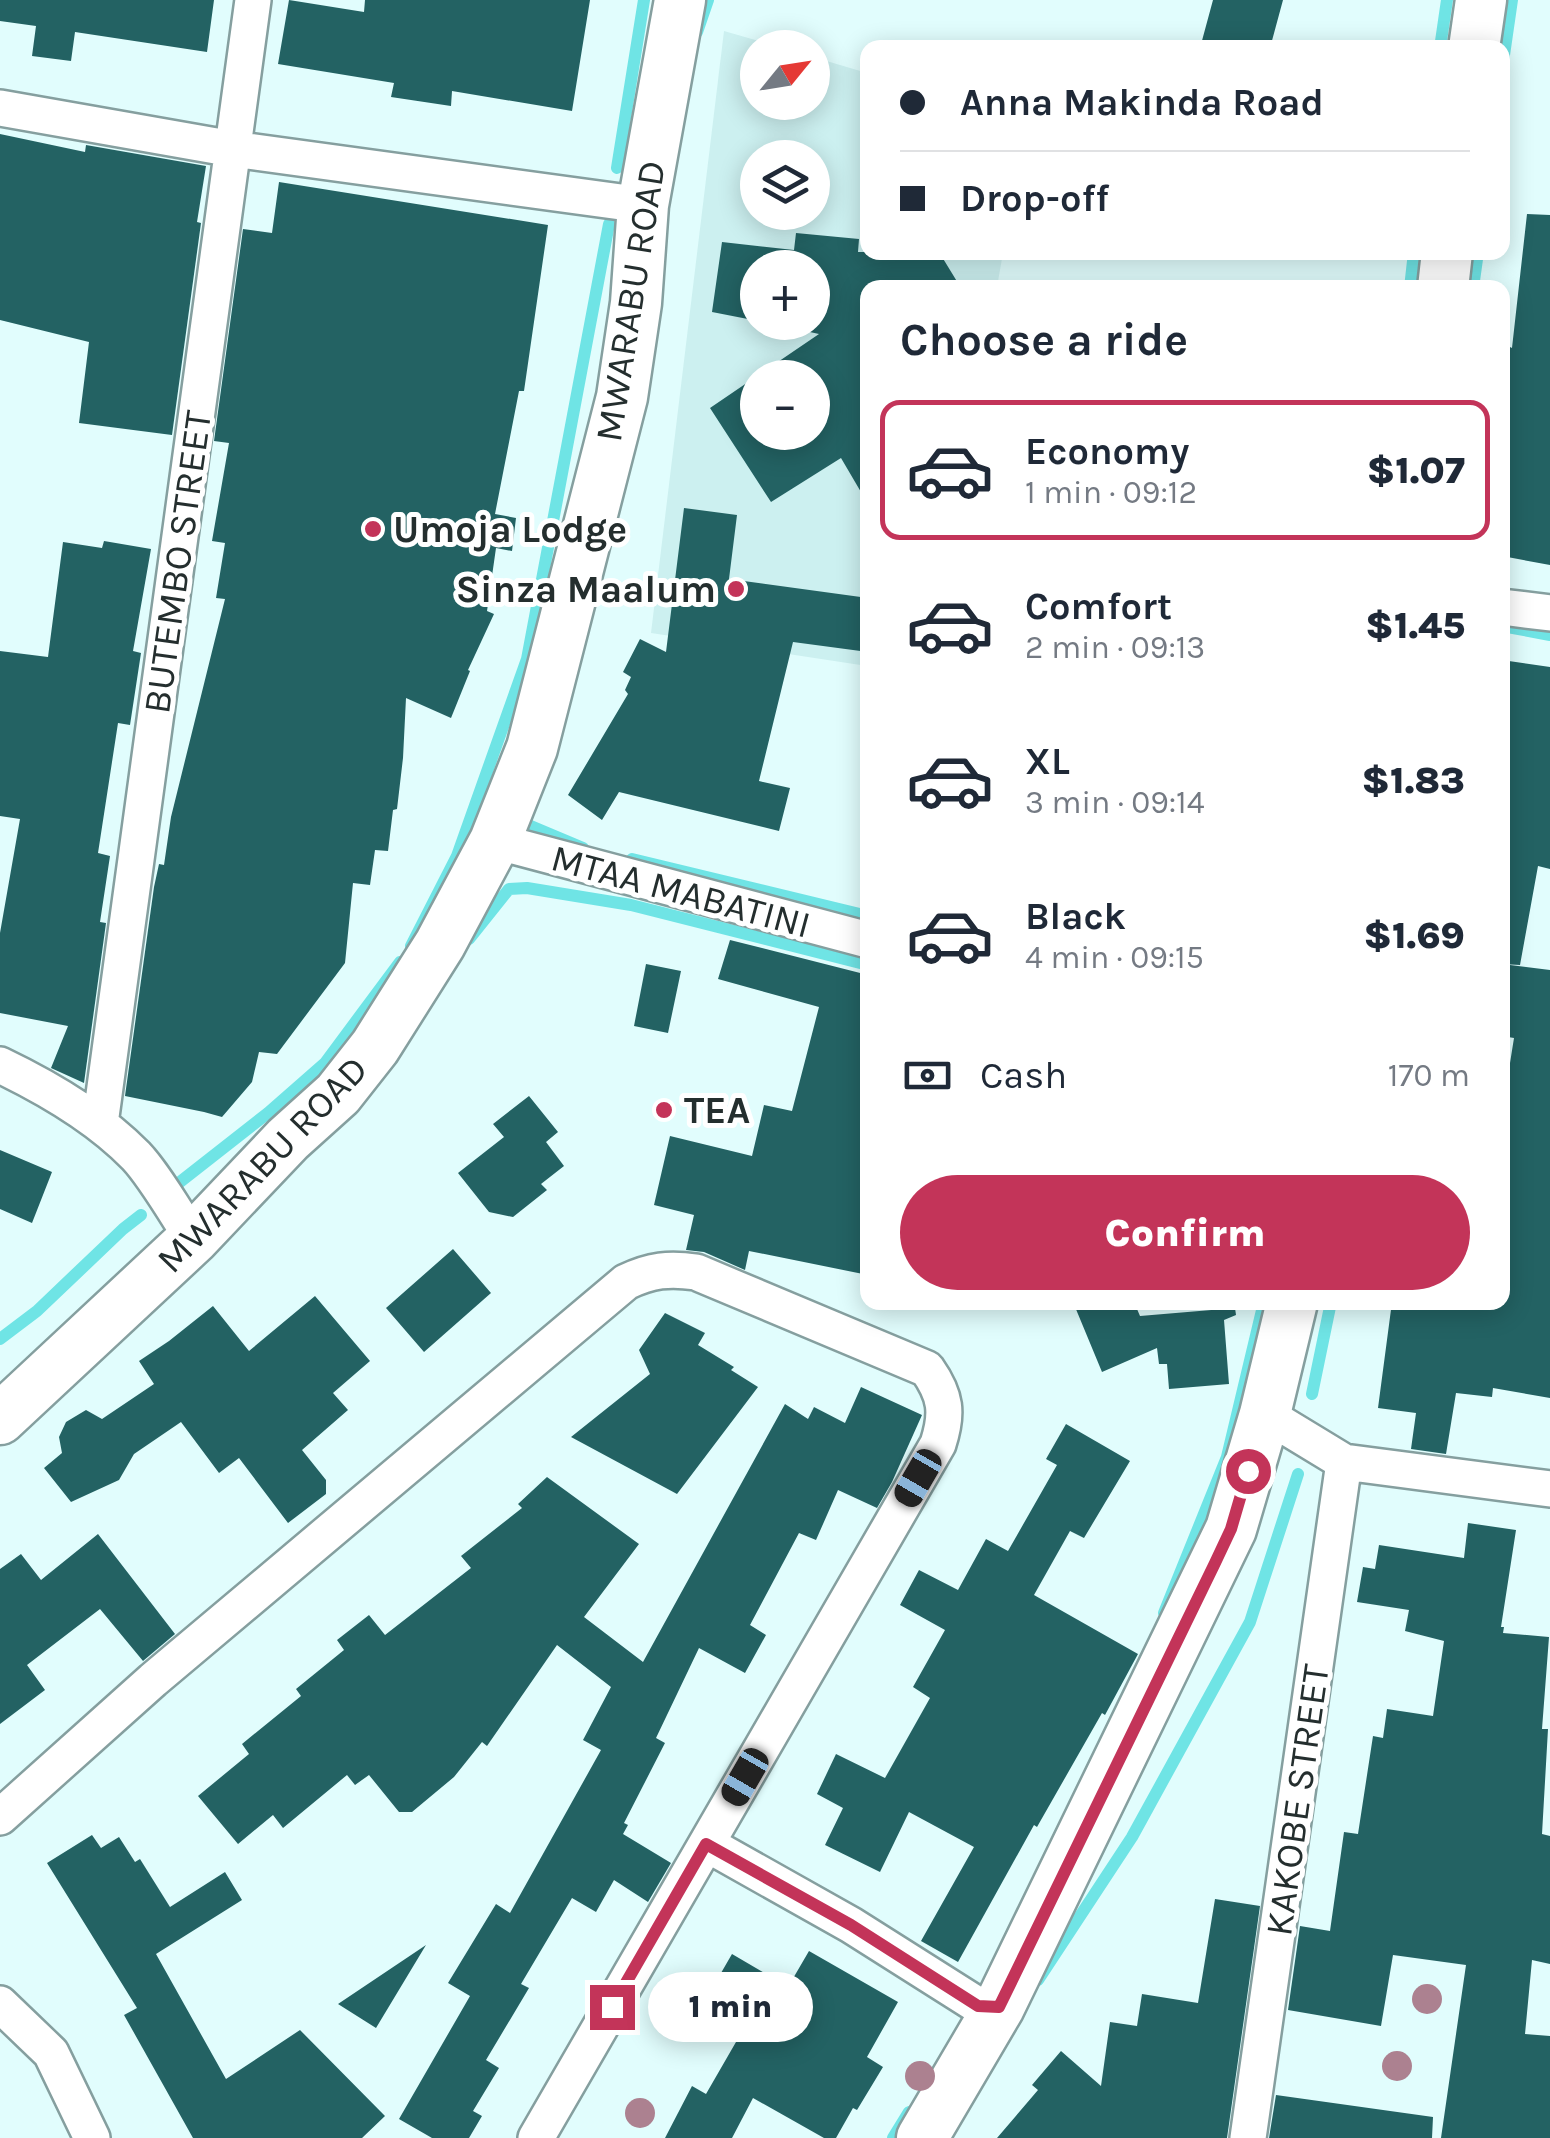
<!DOCTYPE html>
<meta charset="utf-8">
<style>
body{margin:0;font-family:Karla,sans-serif;background:#f2f2f3;color:#1f2937;height:100vh;display:flex;flex-direction:column;font-size:38px;white-space:nowrap}
*{box-sizing:border-box;margin:0}
p{font-size:32px;color:#747a83}
.icon{flex:none;width:55px;height:55px;fill:none;stroke:currentColor;stroke-width:2;stroke-linecap:round;stroke-linejoin:round}
.map{position:relative;flex:1;overflow:hidden}
.details{position:absolute;left:860px;top:280px;width:650px;height:1030px;display:flex;flex-direction:column;background:#fff;border-radius:20px;box-shadow:0 5px 25px #0003}
.details>*{flex:none}
.hud{position:absolute;left:860px;top:40px;width:650px;height:220px;border-radius:20px;box-shadow:0 5px 25px #0003;display:grid;align-content:center;height:220px;padding:0 40px;background:#fff}
.needle{width:65px;rotate:60deg}
.fabs{position:absolute;left:740px;top:30px;display:grid;gap:20px}
.fabs a{display:grid;place-items:center;width:90px;height:90px;border-radius:50%;background:#fff;box-shadow:0 5px 25px #0003;font-size:50px}
.end{position:absolute;width:45px;height:45px;margin:-22px;border:12px solid #c33459;background:#fff;box-shadow:0 0 0 5px #fff}
.from{border-radius:50%}
.bubble{position:absolute;height:70px;border-radius:35px;background:#fff;box-shadow:0 5px 25px #0003;font-size:32px;font-weight:800;line-height:70px;text-align:center}
.car{position:absolute;width:30px;height:60px;margin:-30px -15px;border-radius:12px;box-shadow:0 0 8px 2px #0007;background:linear-gradient(#222 24%,#8ab4d8 0 40%,#222 0 76%,#8ab4d8 0 86%,#222 0)}
.hud b{display:flex;align-items:center;gap:35px;height:95px;font-size:38px}
.hud b+b{border-top:2px solid #e0e1e3}
.hud i{width:25px;height:25px;background:#1f2937}
ul{padding:0;list-style:none}
li{display:flex;align-items:center;gap:30px;height:140px;margin:0 20px 15px;padding:0 20px;border:5px solid transparent;border-radius:20px}
li div{flex:1}
li b{display:block;font-size:38px}
li em{font-style:normal;font-weight:800}
li.selected{border-color:#c33459}
li>.icon{width:90px;height:90px;stroke-width:1.5}
h2{padding:0 40px;font-size:45px;line-height:120px}
.pay{display:flex;align-items:center;gap:25px;height:110px;padding:0 40px;font-size:38px}
.pay p{margin-inline-start:auto}
.action{display:flex;gap:20px;margin-top:auto;padding:20px 40px}
.action a{flex:1;height:115px;border-radius:60px;background:#c33459;color:#fff;font-size:40px;font-weight:800;line-height:115px;text-align:center}
.map>svg:first-child{display:block}
.built{fill:#ccf0f0;fill-rule:evenodd}
.lines{fill:none;stroke-linecap:round;stroke-linejoin:round}
.stream{stroke:#6fe4e5;stroke-width:12}
.building{fill:#236263;fill-rule:evenodd}
.street-casing{stroke:#859f9f;stroke-width:40}
.secondary-casing{stroke:#859f9f;stroke-width:55}
.street{stroke:#fff;stroke-width:35}
.secondary{stroke:#fff;stroke-width:50}
.tree{fill:#ac8190}
.route{stroke:#c33459;stroke-width:12}
.poi-dot{fill:#c33459;stroke:#fff;stroke-width:4}
.labels{text-anchor:middle;stroke-width:10;stroke-linejoin:round;paint-order:stroke}
.street-label{font-size:38px;fill:#242e2e;stroke:#fff}
.poi-label{font-size:38px;font-weight:bold;fill:#242e2e;stroke:#fff;text-anchor:start}
</style>
<div class="map">
<svg width="1550" height="2138" viewBox="0 0 1550 2138">
<rect width="100%" height="100%" fill="#e1fdfd"/>
<path class="built" d="M724,31L780,47L758,48V102H812L813,57L867,73L868,252L1003,253L997,287L868,288L867,666L651,633ZM758,158H812V212H758ZM758,268H812V322H758ZM758,378H812V432H758Z"/>
<g class="lines">
<path class="stream" d="M697,32L708,0
M1440,48L1447,0
M1502,69L1512,0
M617,168L644,0
M1410,288L1414,252
M1473,288L1478,252
M1502,626L1550,635
M514,819L583,848
M632,859L868,916
M469,939L509,889L527,888L631,905L868,965
M411,946L457,856L527,659L609,224
M171,1189L268,1113L325,1063L400,962
M0,1339L37,1311L123,1229L141,1215
M1312,1394L1331,1302
M1164,1613L1227,1457L1264,1302
M1038,1980L1132,1837L1250,1622L1298,1474
M893,2138L909,2112"/>
</g>
<path class="building" d="M0,0H214L207,52L75,32L71,61L32,56L36,26L0,21Z
M289,0L364,12L365,0H590L572,111L452,91L451,106L391,97L394,83L278,64Z
M1213,0H1283L1270,48H1200Z
M0,134L85,152L86,145L206,166L197,222L201,223L172,435L79,423L89,342L0,320Z
M279,182L548,225L524,391H519L495,514L516,518L512,551L496,548L487,611L494,614L468,670L470,671L451,718L406,698L403,758L397,809L393,810L388,851L375,850L370,885L353,883L345,963L277,1054L259,1052L252,1082L222,1117L204,1112L125,1096L154,887L159,864L164,865L171,817L225,599L216,598L225,543L212,541L229,443L214,441L243,229L272,233Z
M1527,214L1550,215V565L1502,556V376L1506,345L1512,348Z
M796,233L859,239L858,252H939L961,288H868V504L841,458L771,502L710,408L819,334L764,322H812V268H758V321L712,312L722,242L794,250ZM758,378H812V432H758Z
M684,508L737,515L729,579L868,598V652L793,642L759,781L790,788L779,831L619,792L602,820L568,795L628,694L625,690L631,677L623,672L640,639L666,652Z
M104,541L151,549L133,651L141,653L130,725L118,723L98,853L110,856L100,922L106,923L84,1083L51,1068L68,1026L0,1013V933L20,819L0,816V651L48,657L63,542L102,548Z
M1502,660L1550,667V869L1538,866L1520,965L1502,964Z
M730,940L868,975V1275L749,1251L745,1270L704,1252L686,1250L694,1215L654,1205L670,1136L752,1156L764,1105L792,1111L819,1007L718,979Z
M646,964L681,971L668,1033L634,1026Z
M1502,964L1550,970V1398L1493,1388L1492,1397L1456,1393L1446,1454L1411,1449L1416,1413L1378,1408L1392,1302H1502V1113L1514,1038L1502,1036Z
M529,1096L558,1132L546,1142L564,1166L541,1184L547,1190L513,1217L489,1212L458,1173L504,1137L493,1124Z
M0,1150L52,1172L32,1223L0,1209Z
M453,1249L491,1293L424,1352L386,1308Z
M315,1296L370,1361L333,1393L348,1410L302,1450L326,1480V1494L288,1523L239,1458L219,1473L181,1422L134,1454L119,1480L71,1502L44,1468L62,1453L59,1437L66,1422L86,1410L102,1419L154,1384L139,1361L169,1341L213,1306L249,1351Z
M1073,1302H1134L1140,1316L1235,1308L1236,1315L1224,1320L1229,1384L1169,1389L1167,1364H1159L1157,1348L1102,1372Z
M665,1313L705,1333L698,1345L734,1367L731,1370L758,1387L677,1494L571,1437L650,1374L639,1350Z
M861,1387L922,1415L892,1482L877,1508L838,1490L816,1540L799,1533L750,1625L766,1635L745,1673L699,1648L656,1738L665,1743L624,1823L628,1825L623,1834L671,1863L648,1902L614,1880L596,1912L572,1898L521,1984L529,1988L486,2060L499,2068L473,2111L482,2116L469,2138H432L399,2119L470,1996L448,1983L496,1904L510,1913L601,1750L583,1740L611,1687L557,1645L487,1746L482,1742L454,1777L412,1812H399L369,1775L355,1785L347,1775L283,1828L273,1815L238,1844L198,1796L249,1754L242,1744L301,1696L296,1689L344,1650L337,1640L369,1615L385,1635L471,1568L461,1556L522,1508L518,1504L547,1477L639,1544L584,1617L643,1662L785,1404L808,1419L814,1407L845,1423Z
M1066,1424L1130,1461L1084,1538L1070,1531L1034,1595L1138,1654L1105,1715L1102,1713L1037,1827L1034,1825L958,1962L921,1941L974,1847L909,1812L880,1872L825,1845L843,1808L817,1794L836,1754L885,1778L930,1698L913,1687L945,1630L900,1605L919,1570L958,1590L986,1539L1008,1551L1057,1465L1046,1459Z
M1468,1523L1516,1530L1501,1627H1504L1503,1633L1549,1637L1542,1729H1548L1542,1834L1550,1836V1964L1532,1960L1525,2034L1550,2036V2138H1441L1466,1965L1393,1955L1381,2026L1288,2010L1300,1926L1330,1931L1344,1832L1358,1834L1373,1736L1383,1738L1387,1709L1433,1716L1444,1641L1405,1631L1409,1610L1357,1602L1363,1567L1375,1569L1379,1545L1464,1558Z
M98,1534L175,1634L143,1661L100,1609L27,1665L45,1690L0,1724V1569L21,1554L41,1580Z
M92,1835L101,1848L119,1837L135,1862L140,1859L170,1907L225,1872L242,1900L156,1954L226,2079L300,2030L385,2116L362,2138H193L124,2015L137,2008L47,1863Z
M1215,1899L1260,1906L1227,2138H997L1038,2090L1032,2085L1061,2051L1101,2086L1110,2022L1137,2026L1142,1994L1198,2003Z
M426,1945L376,2028L338,2004Z
M809,1951L898,2002L867,2057L883,2067L857,2110L853,2108L836,2138H824L753,2098L732,2138H665L692,2086L706,2094L751,2016L710,1992L732,1954L788,1987Z
M1276,2095L1433,2117L1432,2138H1269Z"/>
<g class="lines">
<defs>
<path id="street" d="M0,108L233,149L643,205
M1502,607L1550,613
M495,841L868,940
M0,1065C48,1088 98,1117 136,1156C155,1176 177,1215 193,1239
M100,1124L253,0
M1265,1414L1344,1462L1550,1489
M0,1817L153,1680L626,1282C651,1270 669,1268 696,1272L927,1369C946,1396 948,1413 938,1444L536,2138
M707,1844L851,1925L979,2006L999,2007
M0,2004L51,2053L92,2138
M1248,2138L1344,1462"/>
<path id="secondary" d="M1474,48L1481,0
M1443,288L1447,252
M0,1419L193,1239L288,1139L338,1094L375,1047L440,944L495,841L532,748L622,397L636,303L643,205L680,0
M922,2138L999,2007L1231,1529L1265,1414L1292,1302"/>
</defs>
<use href="#street" class="street-casing"/>
<use href="#secondary" class="secondary-casing"/>
<use href="#street" class="street"/>
<use href="#secondary" class="secondary"/>
</g>
<g class="tree">
<circle cx="1427" cy="1999" r="15"/>
<circle cx="1397" cy="2066" r="15"/>
<circle cx="920" cy="2076" r="15"/>
<circle cx="640" cy="2113" r="15"/>
</g>
<g class="lines">
<path class="route" d="M612,2007L706,1844L851,1925L978,2006L999,2007L1215,1563L1231,1529L1248,1471"/>
</g>
<g class="poi-dot">
<circle cx="373" cy="529" r="10"/>
<circle cx="736" cy="589" r="10"/>
<circle cx="664" cy="1110" r="10"/>
</g>
<g class="labels">
<g class="street-label">
<text transform="translate(630 301) rotate(-81)" y="13">MWARABU ROAD</text>
<text transform="translate(177 562) rotate(-82)" y="13">BUTEMBO STREET</text>
<text transform="translate(681 891) rotate(15)" y="13">MTAA MABATINI</text>
<text transform="translate(262 1164) rotate(-46)" y="13">MWARABU ROAD</text>
<text transform="translate(1297 1800) rotate(-82)" y="13">KAKOBE STREET</text>
</g>
<g class="poi-label">
<text x="393" y="542">Umoja Lodge</text>
<text x="716" y="602" text-anchor="end">Sinza Maalum</text>
<text x="684" y="1123">TEA</text>
</g>
</g>
</svg>
<div class="fabs">
<a><svg class="needle" viewBox="-14 -14 28 28"><path d="M0-13l5 13h-10z" fill="#e53935"/><path d="M0 13l5-13h-10z" fill="#747a83"/></svg></a>
<a><svg class="icon" aria-label="layers" viewBox="0 0 24 24"><path d="M12 4l9 5-9 5-9-5zM3 14l9 5 9-5"/></svg></a>
<a>+</a>
<a>−</a>
</div>
<i class="end from" style="left:1248px;top:1471px"></i>
<i class="end" style="left:612px;top:2007px"></i>
<div class="bubble" style="left:648px;top:1972px;width:165px">1 min</div>
<i class="car" style="left:918px;top:1478px;rotate:210deg"></i>
<i class="car" style="left:745px;top:1777px;rotate:210deg"></i>
<div class="hud">
<b><i class="from"></i>Anna Makinda Road</b>
<b><i></i>Drop-off</b>
</div>
<section class="details">
<h2>Choose a ride</h2>
<ul>
<li class="selected"><svg class="icon" aria-label="car" viewBox="0 0 24 24"><path d="M5 17H2v-5l4-1 3-4h7l3 4 3 1v5h-3M9 17h6M6 11h13"/><circle cx="7" cy="17" r="2"/><circle cx="17" cy="17" r="2"/></svg><div><b>Economy</b><p>1 min · 09:12</p></div><em>$1.07</em></li>
<li><svg class="icon" aria-label="car" viewBox="0 0 24 24"><path d="M5 17H2v-5l4-1 3-4h7l3 4 3 1v5h-3M9 17h6M6 11h13"/><circle cx="7" cy="17" r="2"/><circle cx="17" cy="17" r="2"/></svg><div><b>Comfort</b><p>2 min · 09:13</p></div><em>$1.45</em></li>
<li><svg class="icon" aria-label="car" viewBox="0 0 24 24"><path d="M5 17H2v-5l4-1 3-4h7l3 4 3 1v5h-3M9 17h6M6 11h13"/><circle cx="7" cy="17" r="2"/><circle cx="17" cy="17" r="2"/></svg><div><b>XL</b><p>3 min · 09:14</p></div><em>$1.83</em></li>
<li><svg class="icon" aria-label="car" viewBox="0 0 24 24"><path d="M5 17H2v-5l4-1 3-4h7l3 4 3 1v5h-3M9 17h6M6 11h13"/><circle cx="7" cy="17" r="2"/><circle cx="17" cy="17" r="2"/></svg><div><b>Black</b><p>4 min · 09:15</p></div><em>$1.69</em></li>
</ul>
<div class="pay"><svg class="icon" aria-label="cash" viewBox="0 0 24 24"><path d="M3 7h18v10H3z"/><circle cx="12" cy="12" r="2"/></svg>Cash<p>170 m</p></div>
<div class="action"><a>Confirm</a></div>
</section>
</div>
